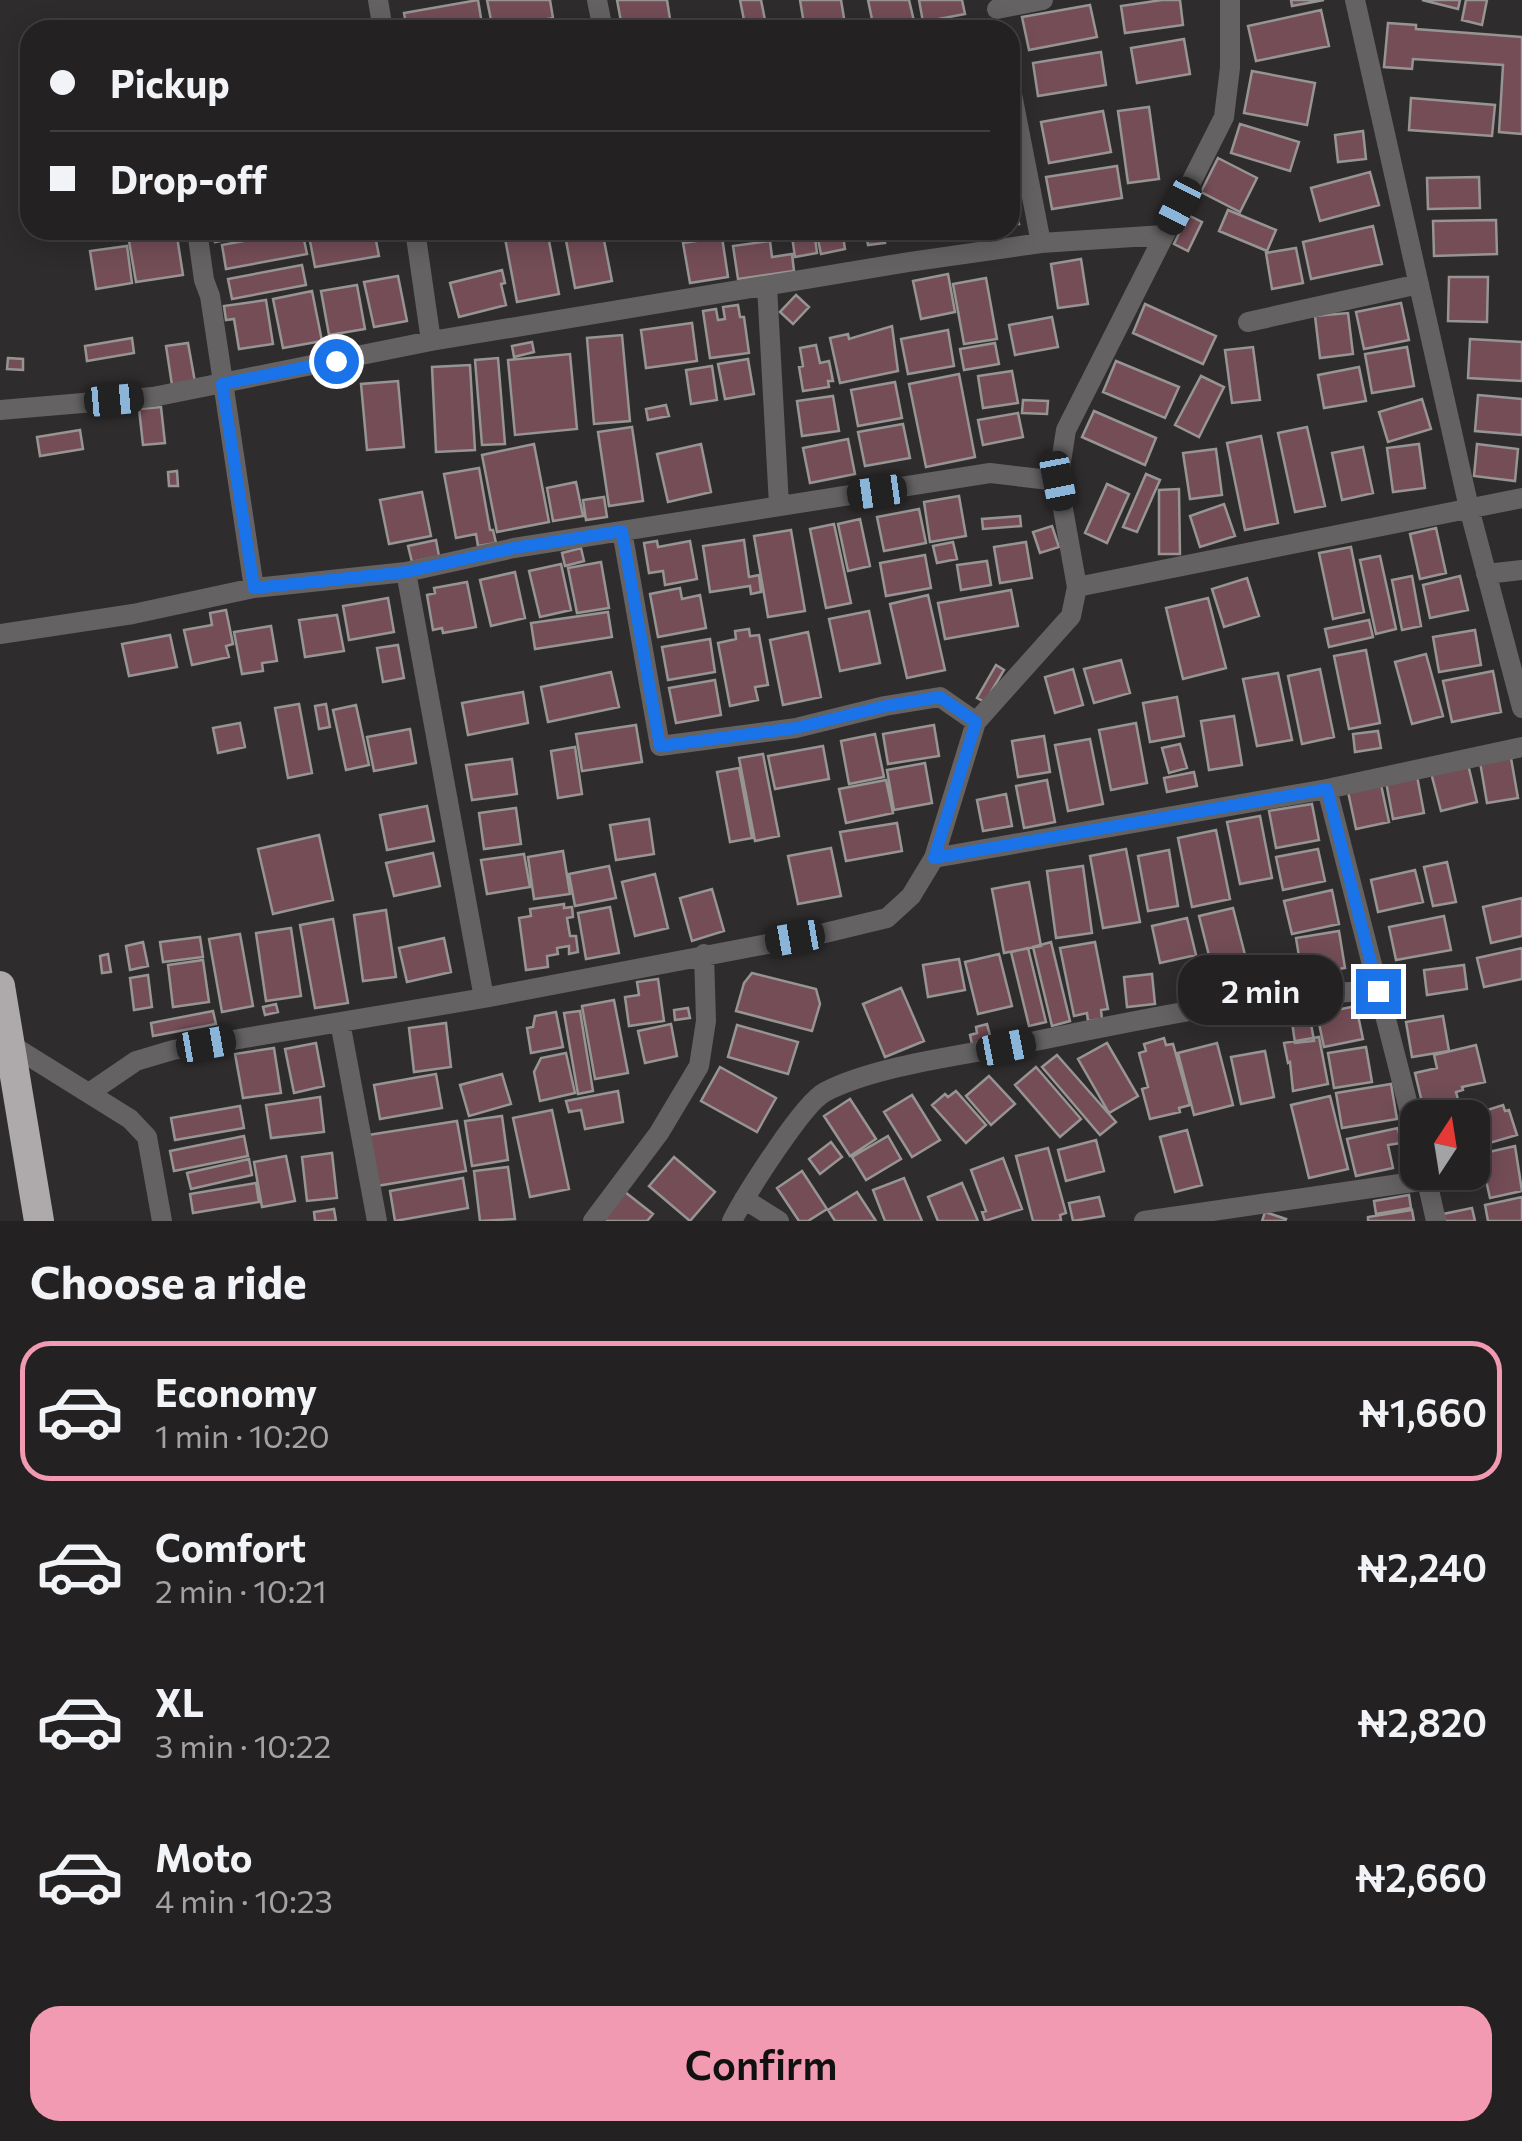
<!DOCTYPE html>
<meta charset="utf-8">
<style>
body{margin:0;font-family:Commissioner,sans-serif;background:#2b292a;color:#f1f3f6;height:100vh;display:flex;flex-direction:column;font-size:38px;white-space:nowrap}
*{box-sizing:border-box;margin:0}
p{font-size:32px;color:#a3a3a5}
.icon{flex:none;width:55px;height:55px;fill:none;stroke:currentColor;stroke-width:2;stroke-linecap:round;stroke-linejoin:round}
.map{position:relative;height:1221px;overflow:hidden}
.side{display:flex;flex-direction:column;background:#232122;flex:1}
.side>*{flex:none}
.hud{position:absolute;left:20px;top:20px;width:1000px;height:220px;border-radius:30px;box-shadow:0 5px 25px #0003,0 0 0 2px #403e40;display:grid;align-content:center;height:220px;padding:0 30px;background:#232122}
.needle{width:65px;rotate:12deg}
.buttons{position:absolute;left:1400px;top:1100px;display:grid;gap:20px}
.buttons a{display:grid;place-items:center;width:90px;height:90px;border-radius:20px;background:#232122;box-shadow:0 5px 25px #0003,0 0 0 2px #403e40;font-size:50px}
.end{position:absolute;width:45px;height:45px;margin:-22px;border:12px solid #1a73e8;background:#fff;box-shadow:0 0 0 5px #fff}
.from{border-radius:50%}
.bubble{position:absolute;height:70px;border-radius:30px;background:#232122;box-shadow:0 5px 25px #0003,0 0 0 2px #403e40;font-size:32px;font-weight:600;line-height:70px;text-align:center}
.car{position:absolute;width:30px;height:60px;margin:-30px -15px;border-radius:12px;box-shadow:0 0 8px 2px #0007;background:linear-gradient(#222 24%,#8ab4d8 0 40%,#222 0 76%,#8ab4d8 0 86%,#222 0)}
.hud b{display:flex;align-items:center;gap:35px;height:95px;font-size:38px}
.hud b+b{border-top:2px solid #403e40}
.hud i{width:25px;height:25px;background:#f1f3f6}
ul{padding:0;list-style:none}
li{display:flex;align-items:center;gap:30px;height:140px;margin:0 20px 15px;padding:0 10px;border:5px solid transparent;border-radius:30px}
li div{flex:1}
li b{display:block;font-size:38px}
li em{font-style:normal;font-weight:600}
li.current{border-color:#f19ab1}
li>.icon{width:90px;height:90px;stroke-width:1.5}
h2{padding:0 30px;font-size:45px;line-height:120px}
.primary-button{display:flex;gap:20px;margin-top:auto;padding:20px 30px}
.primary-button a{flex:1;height:115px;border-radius:30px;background:#f19ab1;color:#111;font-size:40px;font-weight:600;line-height:115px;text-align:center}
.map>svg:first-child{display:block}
.building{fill:#744d57;stroke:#979494;stroke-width:2.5}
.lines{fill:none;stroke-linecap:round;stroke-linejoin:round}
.minor{stroke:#646262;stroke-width:20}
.motorway{stroke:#aeaaab;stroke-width:30}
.route{stroke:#1a73e8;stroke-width:12}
</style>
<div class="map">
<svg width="1522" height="1221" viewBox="0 0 1522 1221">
<rect width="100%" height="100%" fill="#2f2c2d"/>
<path class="building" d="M478,0L483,30H407L404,13Z
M487,0H550L553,18L493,30Z
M617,0H667L670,19L622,27Z
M740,0H761L767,30H746Z
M800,0H841L846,30H805Z
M868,0H909L914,21L874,29Z
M919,0H962L965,14L923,22Z
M1162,0H1180L1183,25L1125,33L1121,6Z
M1291,0H1324L1292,6Z
M1422,0H1460L1458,9Z
M1466,0H1487L1482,25L1462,20Z
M1090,5L1097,37L1029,50L1022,17Z
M1321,10L1329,46L1256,61L1248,26Z
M552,23L553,30H511Z
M1388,23L1416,25V29L1522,37V134L1499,132L1503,65L1413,59L1412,69L1384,67Z
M1184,39L1190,74L1137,83L1131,48Z
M1101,52L1106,85L1038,96L1033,63Z
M1252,71L1315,83L1307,125L1244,113Z
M1411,98L1495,105L1492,136L1409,130Z
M1149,107L1159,179L1128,183L1118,111Z
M1103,111L1111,152L1049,163L1041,122Z
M1240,124L1299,142L1290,171L1231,153Z
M1363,131L1366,159L1338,162L1335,135Z
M1218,158L1257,178L1240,212L1201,192Z
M1117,166L1122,198L1052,209L1046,177Z
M1370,172L1379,205L1320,221L1311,188Z
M1479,177L1480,208L1428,209L1427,178Z
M1010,186L1019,224L1010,226Z
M1228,210L1276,230L1267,251L1219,231Z
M1188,215L1202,222L1188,251L1174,244Z
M1496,220L1497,254L1434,256L1433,221Z
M1373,226L1382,264L1311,279L1303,242Z
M160,230H176L183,275L136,282L128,235Z
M212,230H254L255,235L215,242Z
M302,230L307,254L226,269L222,245Z
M374,230L379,256L315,267L308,231Z
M519,230H547L559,294L517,302L504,233Z
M564,230H602L612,281L575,288Z
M679,230H720L721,233L680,240Z
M791,230H814L817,253L795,257Z
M816,230H842L845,249L821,254Z
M850,230H893L894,236L884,238L885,243L868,245L866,233L851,235Z
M722,237L728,277L690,283L683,243Z
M770,241L772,257L792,254L794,271L738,279L733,246Z
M127,246L132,283L96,289L90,251Z
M1296,248L1303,283L1272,289L1266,253Z
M1081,259L1088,304L1058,308L1051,264Z
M302,265L306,285L232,299L228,279Z
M502,270L505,283L501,284L506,305L459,317L450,283Z
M948,274L955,312L921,319L913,281Z
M398,276L407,321L374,327L364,282Z
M1449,277H1488L1487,322L1448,321Z
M986,278L997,339L964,344L953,284Z
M357,285L365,329L329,335L321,291Z
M312,291L322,341L283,348L273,299Z
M796,295L809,307L793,324L780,312Z
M266,300L273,344L239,349L234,319L226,320L224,306Z
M1401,303L1409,340L1364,349L1356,312Z
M1145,304L1216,336L1203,364L1133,333Z
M738,305L740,317H744L749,353L710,358L703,311L716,309L718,320L725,319L723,307Z
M1348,313L1353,354L1320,358L1315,316Z
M1052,317L1058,347L1015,355L1009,325Z
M692,323L697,361L646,368L641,330Z
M892,326L898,371L840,383L830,338L848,334L849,339Z
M948,330L954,366L908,374L901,339Z
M622,335L630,421L594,424L587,338Z
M132,338L134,353L87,361L85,346Z
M1470,339L1522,342V381L1468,378Z
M532,342L534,352L514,357L512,346Z
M188,343L195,382L172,385L166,346Z
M995,343L999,364L964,370L960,349Z
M816,345L820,363L829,361L833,381H828L829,387L803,391L799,367L803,366L800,348Z
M1253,347L1260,400L1232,403L1225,350Z
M1407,347L1414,386L1372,393L1365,354Z
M570,354L577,429L515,435L508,360Z
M8,358L23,359V370L7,369Z
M498,358L505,444L482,445L475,360Z
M748,359L754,394L725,399L718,364Z
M1116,361L1179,387L1165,418L1103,392Z
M470,365L475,450L436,452L432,367Z
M712,366L717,400L691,404L686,370Z
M1359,367L1366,401L1324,408L1318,375Z
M1012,371L1018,403L983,408L978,376Z
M959,374L975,457L926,467L909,384Z
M1201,376L1224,387L1199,437L1175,425Z
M398,381L404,447L367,450L361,384Z
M895,382L902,418L858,426L851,390Z
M1478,395L1522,399V435L1475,431Z
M833,396L839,431L802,436L797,401Z
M1422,399L1431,429L1388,442L1379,412Z
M1023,400L1048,401L1047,414L1022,413Z
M666,405L669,416L648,420L646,409Z
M161,407L165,443L143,445L139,409Z
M1094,411L1156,438L1145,465L1082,437Z
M1018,413L1023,437L983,445L978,420Z
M903,424L910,458L865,466L858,432Z
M632,427L643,501L609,506L598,432Z
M1307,427L1325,506L1295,512L1278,433Z
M80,430L83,449L40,456L37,437Z
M1261,436L1278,523L1245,530L1227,443Z
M848,439L855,474L810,483L803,448Z
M534,444L549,522L497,532L482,455Z
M701,444L711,492L668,502L657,454Z
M1419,444L1425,488L1393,492L1387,448Z
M1477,444L1518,449L1515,481L1474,476Z
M1363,447L1373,493L1342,500L1332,453Z
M1216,449L1222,495L1190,499L1183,453Z
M479,468L490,530H493L496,543L478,546L476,534L456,538L444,474Z
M177,471L178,486H169L168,472Z
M1146,474L1160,480L1137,532L1123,527Z
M576,482L583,516L553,521L547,488Z
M1107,484L1129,494L1107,543L1085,533Z
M1179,489L1180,554H1159V490Z
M422,492L431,536L389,544L380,500Z
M959,496L966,536L930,542L924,502Z
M604,497L607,517L586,520L583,500Z
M1224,504L1235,536L1200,547L1190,516Z
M919,509L926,543L884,551L877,517Z
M1020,516L1021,526L983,529L982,519Z
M860,519L870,566L848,571L838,524Z
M834,524L851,603L826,608L810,529Z
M1052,526L1059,547L1040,553L1033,532Z
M1436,528L1446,573L1420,579L1410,534Z
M791,530L805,611L768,617L754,536Z
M436,540L439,556L412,562L408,546Z
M744,540L749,577L759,575L761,592L751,594L750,586L710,592L703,546Z
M657,541L658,547L690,541L697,579L665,585L663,571L649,573L644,543Z
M953,542L957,559L937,563L933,546Z
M1026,542L1032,578L1000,583L994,547Z
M1351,547L1364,612L1333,619L1319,553Z
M581,548L584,561L565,566L562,553Z
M925,555L931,588L886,596L880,563Z
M1380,556L1396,629L1376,634L1360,560Z
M987,561L991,585L961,590L957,565Z
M601,562L609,608L577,613L568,568Z
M561,564L571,610L540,617L529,571Z
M515,572L525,618L491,626L480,580Z
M1412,576L1421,626L1402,630L1392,580Z
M1460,576L1468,610L1430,618L1423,585Z
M1247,578L1259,616L1224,627L1212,589Z
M467,582L476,627L443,633L442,628L433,630L427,595L435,593L434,588Z
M680,588L682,599L700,595L706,628L658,637L650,594Z
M1011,590L1018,626L945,639L938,603Z
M928,595L945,670L907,678L890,604Z
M388,598L394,632L349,640L343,606Z
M1208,598L1226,668L1183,679L1166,608Z
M226,610L233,644L226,646L229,657L192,665L184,630L212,625L210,613Z
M869,611L880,663L840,671L829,619Z
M608,612L612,637L535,649L531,623Z
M337,615L344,651L305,657L299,620Z
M1369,620L1373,637L1329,647L1325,629Z
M271,626L277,661L262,663L263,671L242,674L234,632Z
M749,629L750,636L759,635L768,685L755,687L758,700L730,706L718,643L736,639L735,631Z
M1475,630L1481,665L1439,672L1433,637Z
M808,632L821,697L783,705L770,640Z
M170,635L177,667L129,676L122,644Z
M710,639L715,672L668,680L662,647Z
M398,645L404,678L383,682L377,648Z
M1366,650L1380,723L1349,729L1334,656Z
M1426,654L1443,716L1412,724L1395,662Z
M1121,660L1130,693L1094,703L1084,669Z
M996,665L1004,670L985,702L977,698Z
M1073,669L1083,705L1055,713L1045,677Z
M1320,669L1334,737L1302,744L1288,676Z
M1493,671L1501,712L1452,722L1443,681Z
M611,672L619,707L548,722L541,687Z
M1278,673L1292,740L1257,746L1243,679Z
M715,680L721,715L676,723L669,688Z
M523,692L528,723L468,735L462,703Z
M1177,697L1184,736L1150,742L1143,703Z
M299,704L312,773L288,778L275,708Z
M326,704L330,727L319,729L315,706Z
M356,705L369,765L346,770L333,710Z
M1234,716L1242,765L1209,770L1201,721Z
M240,723L245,747L218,753L213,728Z
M1136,723L1147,783L1111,790L1099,730Z
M636,725L642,762L582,771L576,734Z
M934,725L939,756L888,764L883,734Z
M410,729L416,763L374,771L367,737Z
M1378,731L1381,748L1355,752L1353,734Z
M875,734L884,777L849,784L841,741Z
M1044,736L1050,772L1018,777L1012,741Z
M1090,739L1103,804L1068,811L1055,745Z
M1180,744L1187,768L1169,773L1162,748Z
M823,746L829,779L775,789L768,756Z
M575,747L582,794L558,798L551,751Z
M763,754L779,836L755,841L739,758Z
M1511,758L1518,798L1487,803L1480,762Z
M512,759L517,794L472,800L466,765Z
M1467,760L1477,802L1441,811L1430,769Z
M925,763L932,803L894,810L887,770Z
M739,768L752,838L730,842L717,772Z
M1194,772L1197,786L1167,792L1164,778Z
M1417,776L1424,813L1393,819L1386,782Z
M886,780L893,813L846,823L839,789Z
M1047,780L1055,822L1024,828L1016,786Z
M1380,780L1389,822L1356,829L1347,787Z
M1006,794L1012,826L983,831L977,800Z
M1312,804L1319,840L1276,848L1269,811Z
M427,806L434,841L387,850L380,815Z
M516,808L521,844L484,849L479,813Z
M1260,816L1272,878L1240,884L1227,822Z
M649,819L654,854L616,860L610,825Z
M897,823L902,851L846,861L840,832Z
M1216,830L1230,899L1192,907L1178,838Z
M319,835L333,900L273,914L258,849Z
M831,848L841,896L798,904L788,856Z
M1126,849L1140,922L1103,928L1090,856Z
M1318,849L1325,881L1283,890L1276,857Z
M1169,850L1178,906L1148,911L1138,856Z
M563,851L570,894L534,899L528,857Z
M433,853L440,886L394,896L386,863Z
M524,854L530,887L487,894L481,860Z
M1447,862L1456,902L1433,906L1424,867Z
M609,866L616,898L575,906L569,874Z
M1083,866L1092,933L1056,938L1047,871Z
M1415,870L1423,902L1378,912L1371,880Z
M655,874L668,928L635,936L622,882Z
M1029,882L1041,946L1004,953L992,889Z
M712,889L724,931L692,941L680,898Z
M1332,890L1339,924L1292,934L1284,901Z
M1522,898V936L1491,943L1483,907Z
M564,904V908L572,907L573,917L567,918L570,936H576L578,952L569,954V946L557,948L558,954L547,956L548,967L526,970L519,918L531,916L530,909Z
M610,907L619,953L586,959L578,913Z
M1233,908L1253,986L1219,995L1199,916Z
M386,910L396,977L363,981L354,915Z
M1444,916L1451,950L1396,960L1389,927Z
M1187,918L1196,955L1160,963L1152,926Z
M333,919L348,1003L315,1008L300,925Z
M291,928L301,996L266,1001L256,933Z
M1339,931L1345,968L1302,975L1296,938Z
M240,934L253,1006L222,1012L209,939Z
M200,937L203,957L163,962L160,942Z
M444,938L451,972L407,982L399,948Z
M143,942L148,966L130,970L126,946Z
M1051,942L1070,1021L1052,1026L1033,947Z
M1095,942L1108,1009L1101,1010L1102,1019L1088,1021L1087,1013L1074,1016L1060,948Z
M1028,948L1046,1022L1029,1026L1011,952Z
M1522,948V979L1484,987L1477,958Z
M108,954L111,972L102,973L100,956Z
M999,954L1012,1006L978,1014L965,962Z
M959,959L965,990L928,997L923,965Z
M203,960L209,1002L173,1007L168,965Z
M1464,965L1467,989L1427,995L1424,970Z
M752,973L816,989L820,1004L812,1031L736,1011L744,983Z
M1152,974L1155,1004L1127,1007L1124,977Z
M148,975L152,1007L134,1010L130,978Z
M658,979L664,1021L629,1026L625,997L639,995L637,982Z
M901,988L924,1041L885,1057L863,1004Z
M614,1000L628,1073L595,1079L582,1006Z
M276,1004L278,1012L265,1015L263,1007Z
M1356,1006L1363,1039L1324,1047L1317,1014Z
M688,1008L690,1018L675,1020L674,1010Z
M213,1011L216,1024L153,1036L151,1023Z
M580,1011L593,1091L578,1094L564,1013Z
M556,1012L563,1047L531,1053L527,1028L533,1027L535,1016Z
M1309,1012L1314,1041L1295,1043L1291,1015Z
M1443,1016L1449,1051L1412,1057L1406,1022Z
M446,1023L451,1067L414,1072L409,1028Z
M671,1024L677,1056L645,1063L638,1031Z
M987,1024L991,1039L972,1044L970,1035L977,1033L976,1027Z
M737,1025L798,1042L788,1074L728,1057Z
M1319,1037L1328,1084L1293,1091L1290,1062L1288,1063L1284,1043Z
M1164,1038L1166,1045L1173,1044L1190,1105L1179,1108L1180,1112L1150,1119L1142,1089L1148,1087L1139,1053L1146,1051L1144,1044Z
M316,1043L324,1086L294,1093L285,1049Z
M1107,1043L1138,1096L1109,1113L1078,1059Z
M1217,1043L1233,1105L1194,1115L1178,1053Z
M1476,1045L1485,1082L1462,1087L1463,1090L1456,1092L1460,1107L1425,1115L1415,1073L1437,1068L1434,1055Z
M1366,1047L1372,1082L1334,1088L1328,1053Z
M274,1048L281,1093L243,1098L235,1054Z
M1265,1051L1274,1097L1241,1104L1231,1057Z
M566,1053L575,1093L540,1101L534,1072L541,1058Z
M1057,1055L1116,1122L1100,1135L1042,1067Z
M720,1067L776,1098L757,1132L701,1101Z
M1036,1067L1081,1119L1060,1137L1015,1085Z
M436,1074L442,1108L380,1119L374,1085Z
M502,1074L511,1104L469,1116L460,1085Z
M989,1076L1015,1104L991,1125L966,1096Z
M1391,1084L1397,1119L1342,1128L1336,1093Z
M618,1091L623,1122L585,1129L581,1110L569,1112L566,1101Z
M956,1091L986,1125L966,1143L932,1105L945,1094L948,1097Z
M912,1095L940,1140L912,1157L884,1112Z
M1330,1096L1348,1169L1309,1178L1291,1105Z
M320,1097L324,1132L271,1138L266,1105Z
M850,1099L876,1139L850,1156L824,1116Z
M1503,1105L1505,1111L1509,1110L1517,1135L1472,1148V1118H1462Z
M240,1106L244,1128L175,1140L171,1118Z
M552,1110L569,1189L530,1197L513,1118Z
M502,1116L508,1160L472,1166L465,1121Z
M457,1121L466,1171L377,1186L368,1135Z
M1398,1128L1401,1143L1388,1145L1393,1168L1356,1176L1347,1139Z
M1187,1130L1202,1185L1175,1192L1160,1137Z
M244,1136L248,1156L174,1171L170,1151Z
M888,1136L901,1159L866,1180L852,1157Z
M1096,1140L1104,1171L1066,1181L1058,1150Z
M831,1142L842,1157L820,1174L809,1159Z
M1515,1146L1522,1191L1490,1198L1480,1154Z
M1048,1148L1066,1213L1060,1215L1061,1220L1056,1221H1033L1016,1156Z
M332,1153L337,1198L307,1201L302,1157Z
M286,1156L295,1201L262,1207L254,1162Z
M674,1157L715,1192L690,1221L649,1186Z
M1003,1158L1022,1209L985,1221L982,1212L986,1211L971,1170Z
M249,1159L252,1175L191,1189L187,1173Z
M508,1167L515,1219L480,1221L474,1171Z
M802,1171L827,1209L808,1221H799L777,1188Z
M463,1178L468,1208L395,1221L390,1191Z
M904,1178L922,1221H885L873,1190Z
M256,1183L259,1202L193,1213L190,1194Z
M962,1183L978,1221H938L928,1197Z
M625,1192L653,1214L647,1221H602Z
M857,1192L876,1221H835L828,1210Z
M1409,1195L1411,1208L1376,1214L1374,1201Z
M1099,1197L1104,1216L1073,1221L1069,1203Z
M1522,1197V1221H1488L1485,1205Z
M1472,1208L1475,1221H1445L1443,1214Z
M334,1209L336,1221H315L314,1212Z
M1412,1210L1414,1221H1368V1217Z
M1265,1212L1286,1219L1285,1221H1262Z"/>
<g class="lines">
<path class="minor" d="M378,0L383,30
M597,0L603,30
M1355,0L1469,508L1522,708
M997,9L1043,0
M1010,84L1041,243
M197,230L204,280L210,296L254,588
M415,230L431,341
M767,286L779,505
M1248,322L1419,284
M0,410L153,397L431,341L909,262L1041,243L1164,235
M622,531L660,746L796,728L885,706L940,697L976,722
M406,572L484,998
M1486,574L1522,570
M1077,587L1522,498
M0,634L133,614L254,588L406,572L514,548L990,473L1058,481
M1327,789L1418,1144
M934,858L1327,789L1522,747
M340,1022L377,1221
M8,1043L130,1119L147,1137L162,1221
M89,1093L136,1061L173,1050L484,998L825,933L887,918L911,896L934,858L976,722L1071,616L1077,587L1058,481L1066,430L1224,117L1230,68V0
M1425,1172L1436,1221
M744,1199L779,1221
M593,1221L659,1133L699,1066L706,1021L704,954
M732,1221C745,1196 803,1103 825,1092C873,1067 956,1056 1010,1046C1132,1022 1254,993 1379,991
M1144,1221L1427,1180"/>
<path class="motorway" d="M0,986L39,1221"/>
</g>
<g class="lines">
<path class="route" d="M336,361L222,384L254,588L406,572L514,548L622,531L660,746L796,728L886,706L940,697L976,722L934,858L1327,789L1378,991"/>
</g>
</svg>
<div class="buttons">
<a><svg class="needle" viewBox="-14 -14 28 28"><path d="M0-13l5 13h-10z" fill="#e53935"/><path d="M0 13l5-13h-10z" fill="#a3a3a5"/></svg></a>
</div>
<i class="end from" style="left:336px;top:361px"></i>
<i class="end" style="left:1378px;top:991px"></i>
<div class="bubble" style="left:1178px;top:955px;width:165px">2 min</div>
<i class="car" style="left:1179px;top:206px;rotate:207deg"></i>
<i class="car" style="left:114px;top:400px;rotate:85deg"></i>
<i class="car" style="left:1058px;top:481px;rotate:169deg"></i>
<i class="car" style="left:877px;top:492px;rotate:262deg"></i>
<i class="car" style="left:795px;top:938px;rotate:260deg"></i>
<i class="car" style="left:206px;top:1044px;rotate:80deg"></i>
<i class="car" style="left:1006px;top:1047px;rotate:79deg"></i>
<div class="hud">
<b><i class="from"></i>Pickup</b>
<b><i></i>Drop-off</b>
</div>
</div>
<section class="side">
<h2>Choose a ride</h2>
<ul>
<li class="current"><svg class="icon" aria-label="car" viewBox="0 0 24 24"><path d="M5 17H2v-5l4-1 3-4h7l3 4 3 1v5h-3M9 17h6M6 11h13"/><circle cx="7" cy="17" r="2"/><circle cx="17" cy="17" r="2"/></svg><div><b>Economy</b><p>1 min · 10:20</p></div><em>₦1,660</em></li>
<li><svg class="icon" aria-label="car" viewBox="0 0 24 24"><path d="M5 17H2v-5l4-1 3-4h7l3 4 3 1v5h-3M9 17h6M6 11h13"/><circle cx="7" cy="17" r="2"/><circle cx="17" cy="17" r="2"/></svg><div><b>Comfort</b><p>2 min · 10:21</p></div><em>₦2,240</em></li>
<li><svg class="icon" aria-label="car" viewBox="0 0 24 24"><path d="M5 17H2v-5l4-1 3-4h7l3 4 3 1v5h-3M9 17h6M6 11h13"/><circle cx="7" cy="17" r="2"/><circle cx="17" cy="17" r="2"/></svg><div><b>XL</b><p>3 min · 10:22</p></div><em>₦2,820</em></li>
<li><svg class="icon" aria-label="car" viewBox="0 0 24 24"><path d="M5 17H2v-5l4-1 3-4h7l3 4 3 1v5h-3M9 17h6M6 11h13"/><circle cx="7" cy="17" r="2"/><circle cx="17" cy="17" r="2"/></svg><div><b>Moto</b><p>4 min · 10:23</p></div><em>₦2,660</em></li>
</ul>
<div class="primary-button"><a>Confirm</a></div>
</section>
